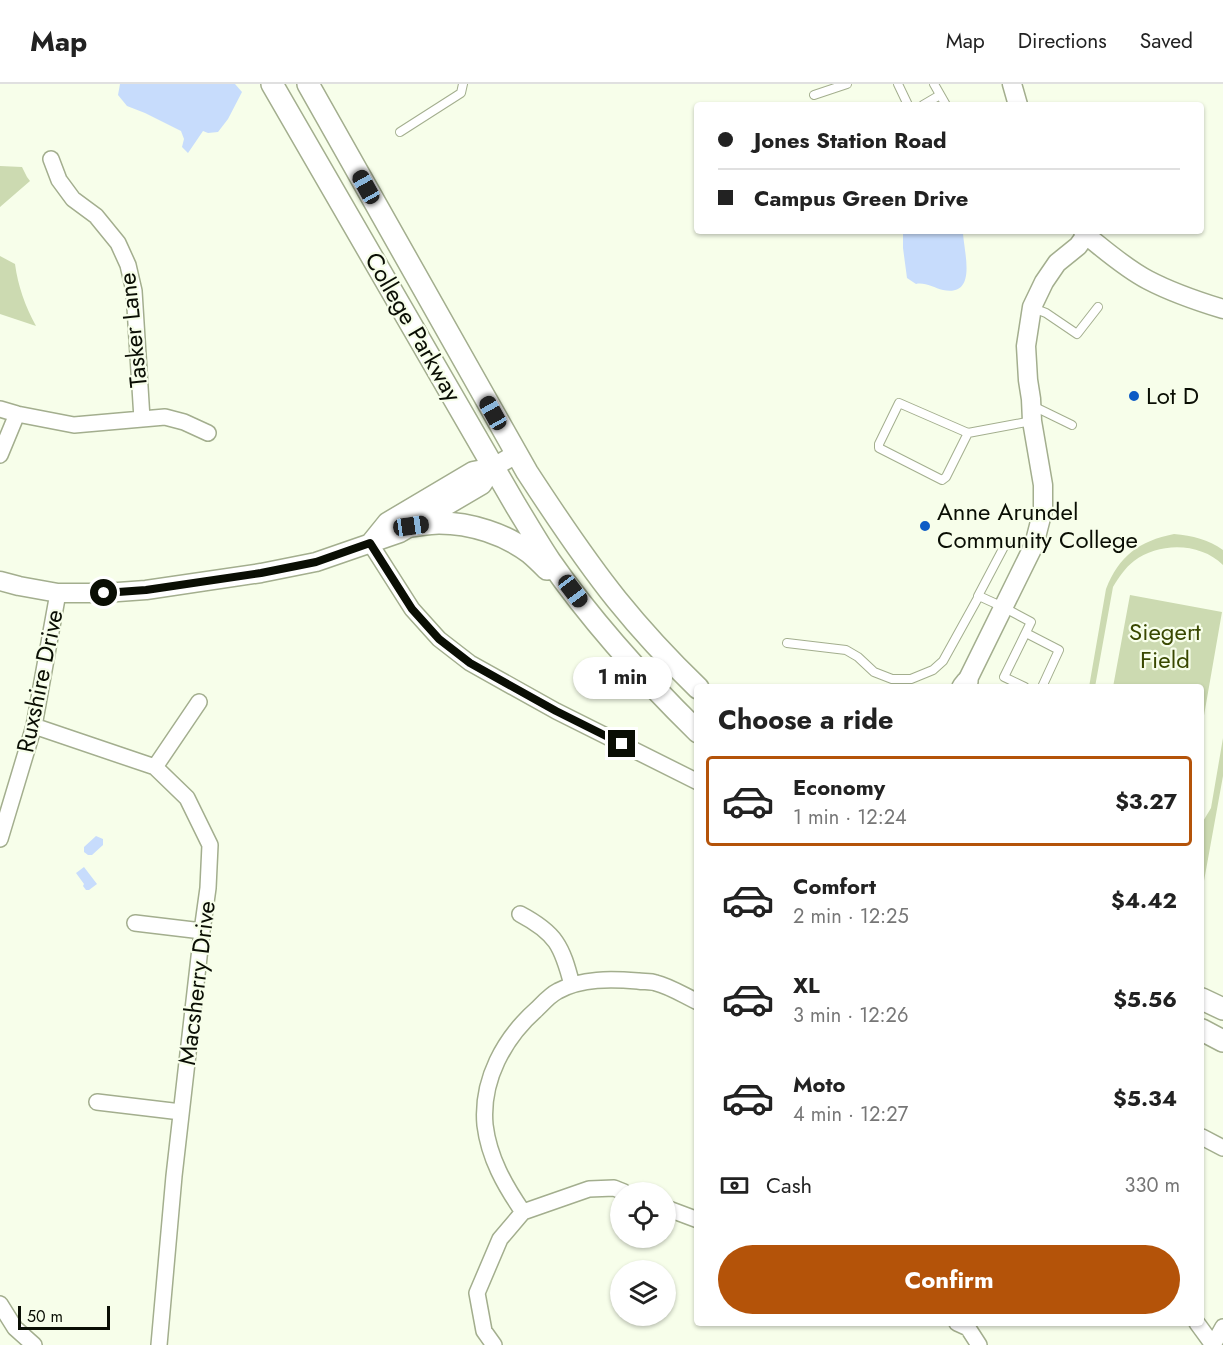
<!DOCTYPE html>
<meta charset="utf-8">
<style>
body{margin:0;font-family:Jost,sans-serif;background:#f2f2f2;color:#222;height:100vh;display:flex;flex-direction:column;font-size:22px;white-space:nowrap}
*{box-sizing:border-box;margin:0}
p{font-size:20px;color:#767676}
.icon{flex:none;width:33px;height:33px;fill:none;stroke:currentColor;stroke-width:2;stroke-linecap:round;stroke-linejoin:round}
.map{position:relative;flex:1;overflow:hidden}
.drawer{position:absolute;left:694px;top:600px;width:510px;height:642px;display:flex;flex-direction:column;background:#fff;border-radius:6px;box-shadow:0 2px 4px #0004}
.drawer>*{flex:none}
.banner{position:absolute;left:694px;top:18px;width:510px;height:132px;border-radius:6px;box-shadow:0 2px 4px #0004;display:grid;align-content:center;height:132px;padding:0 24px;background:#fff}
.fabs{position:absolute;left:610px;top:1098px;display:grid;gap:12px}
.fabs a{display:grid;place-items:center;width:66px;height:66px;border-radius:50%;background:#fff;box-shadow:0 2px 4px #0004;font-size:30px}
.scale{position:absolute;left:18px;bottom:15px;width:92px;box-sizing:border-box;padding-left:6px;border:3px solid #0a0e04;border-top:0;font-size:16px;line-height:21px;white-space:nowrap;color:#0a0e04;-webkit-text-stroke:4px #f7feea;paint-order:stroke}
.end{position:absolute;width:27px;height:27px;margin:-14px;border:8px solid #0a0e04;background:#fff;box-shadow:0 0 0 3px #fff}
.from{border-radius:50%}
.bubble{position:absolute;height:42px;border-radius:21px;background:#fff;box-shadow:0 2px 4px #0004;font-size:20px;font-weight:700;line-height:42px;text-align:center}
.car{position:absolute;width:18px;height:36px;margin:-18px -9px;border-radius:8px;box-shadow:0 0 4px 2px #0007;background:linear-gradient(#222 24%,#8ab4d8 0 40%,#222 0 76%,#8ab4d8 0 86%,#222 0)}
.banner b{display:flex;align-items:center;gap:21px;height:57px;font-size:22px}
.banner b+b{border-top:2px solid #e0e0e0}
.banner i{width:15px;height:15px;background:#222}
ul{padding:0;list-style:none}
li{display:flex;align-items:center;gap:18px;height:90px;margin:0 12px 9px;padding:0 12px;border:3px solid transparent;border-radius:6px}
li div{flex:1}
li b{display:block;font-size:22px}
li em{font-style:normal;font-weight:700}
li.selected{border-color:#b45309}
li>.icon{width:54px;height:54px;stroke-width:1.5}
h2{padding:0 24px;font-size:27px;line-height:72px}
.pay{display:flex;align-items:center;gap:15px;height:66px;padding:0 24px;font-size:22px}
.pay p{margin-inline-start:auto}
.action{display:flex;gap:12px;margin-top:auto;padding:12px 24px}
.action a{flex:1;height:69px;border-radius:36px;background:#b45309;color:#fff;font-size:24px;font-weight:700;line-height:69px;text-align:center}
header{display:flex;align-items:center;gap:36px;box-sizing:border-box;height:84px;padding:0 30px;background:#fff;border-bottom:2px solid #e0e0e0}
header strong{font-size:28px}
nav{display:flex;gap:33px;margin-inline-start:auto;font-size:21px}
.map>svg:first-child{display:block}
.green{fill:#ccdab1}
.water{fill:#c7dcfc}
.lines{fill:none;stroke-linecap:round;stroke-linejoin:round}
.service-casing{stroke:#a3ae8e;stroke-width:10}
.minor-casing{stroke:#a3ae8e;stroke-width:18}
.tertiary-casing{stroke:#a3ae8e;stroke-width:21}
.secondary-casing{stroke:#a3ae8e;stroke-width:24}
.service{stroke:#fff;stroke-width:8}
.minor{stroke:#fff;stroke-width:15}
.tertiary{stroke:#fff;stroke-width:18}
.secondary{stroke:#fff;stroke-width:21}
.route{stroke:#0a0e04;stroke-width:8}
.poi-dot{fill:#0d5bc5;stroke:#f7feea;stroke-width:2}
.labels{text-anchor:middle;stroke-width:4.5;stroke-linejoin:round;paint-order:stroke}
.street-label{font-size:24px;fill:#0a0e04;stroke:#f7feea}
.poi-label{font-size:24px;fill:#0a0e04;stroke:#f7feea;text-anchor:start}
.park-label{font-size:24px;fill:#394800;stroke:#f7feea}
</style>
<header>
<strong>Map</strong>
<nav><a>Map</a><a>Directions</a><a>Saved</a></nav>
</header>
<div class="map">
<svg width="1223" height="1261" viewBox="0 0 1223 1261">
<rect width="100%" height="100%" fill="#f7feea"/>
<path class="green" d="M0,82L22,83L27,93L30,97L0,123Z
M0,172L15,180C18,202 25,222 36,242L0,230Z
M1174,450C1193,452 1208,455 1223,466V481C1200,458 1159,458 1134,477C1125,484 1119,493 1113,503L1095,603H1089L1106,505C1119,472 1139,457 1174,450Z
M1130,511L1222,528L1202,643V603H1113Z
M1223,654V692L1202,808V739L1211,724Z"/>
<path class="water" d="M120,0H235L242,8L228,35L218,48L208,49L203,47L188,69L182,63L184,55L181,47L145,29L127,22L118,11Z
M903,147H963C963,166 979,213 943,206C934,204 925,198 916,200L907,194L903,164Z
M96,752L103,755V761L92,771H88L84,768V763Z
M84,783L97,800L89,806H86L83,802L84,800L76,789Z"/>
<g class="lines">
<defs>
<path id="service" d="M898,0L908,21
M934,0L946,21
M814,11L847,0
M923,21L940,11
M400,48L461,9L463,0
M1033,224L1046,229L1077,250L1098,223
M1033,322L1072,341
M968,349L899,319L879,360V364L942,396L946,393L968,349L1032,337
M978,512L1006,459
M1026,549L1059,566L1042,603
M787,559L846,566L858,573L874,588L892,595H911L933,586L943,577L979,512L1003,523L1031,538L1004,593L1025,603"/>
<path id="minor" d="M51,75L59,96L73,115L96,132L118,159L128,181L134,207L142,335
M0,325L17,330L74,341L165,333L184,338L208,349
M0,371L17,330
M370,459L412,525L439,555L470,579L556,627L698,698
M34,642L155,683L187,714L210,761L208,804L202,847L174,1092L159,1261
M155,683L199,618
M0,755L34,642L58,509
M520,830C556,849 562,862 572,901
M135,839L202,847
M97,1018L181,1028
M1202,1053L1223,1064
M666,1124L698,1136
M523,1128C505,1102 489,1074 485,1041C481,996 504,954 537,925C543,919 550,911 558,907C582,894 611,895 638,897C644,898 650,897 656,899C669,902 685,912 698,918
M0,1220L15,1244L34,1261
M957,1239L968,1244L979,1261
M1197,1239L1213,1261
M494,1261L484,1247L477,1209L500,1155L523,1128L589,1105L614,1104L624,1108
M1213,1261L1223,1243"/>
<path id="tertiary" d="M1012,0L1018,21
M1083,147L1086,151C1105,166 1125,184 1148,196C1169,207 1200,218 1223,225
M370,459L387,438L473,387L494,383L516,370
M0,497L19,502L58,509H104L146,506L261,489L316,478L400,449L482,401L494,383
M966,603L969,593L1034,461L1043,426V401L1032,337L1031,315L1028,296L1026,262L1032,223L1044,198L1057,179L1078,162L1086,151"/>
<path id="secondary" d="M272,0L516,422C527,440 538,459 550,477C593,539 644,595 698,648
M308,0L527,388C555,431 584,475 617,516C642,547 669,576 698,604
M411,442C420,441 430,439 439,439C471,439 505,450 530,469C536,474 542,480 547,485
M963,603L967,598
M1202,915L1223,925
M1202,946L1223,957"/>
</defs>
<use href="#service" class="service-casing"/>
<use href="#minor" class="minor-casing"/>
<use href="#tertiary" class="tertiary-casing"/>
<use href="#secondary" class="secondary-casing"/>
<use href="#service" class="service"/>
<use href="#minor" class="minor"/>
<use href="#tertiary" class="tertiary"/>
<use href="#secondary" class="secondary"/>
</g>
<g class="lines">
<path class="route" d="M104,509L146,506L261,489L316,478L370,459L412,525L439,555L470,579L556,627L622,660"/>
</g>
<g class="poi-dot">
<circle cx="1134" cy="312" r="6"/>
<circle cx="925" cy="442" r="6"/>
</g>
<g class="labels">
<g class="street-label">
<text transform="translate(413 243) rotate(60)" y="8">College Parkway</text>
<text transform="translate(133 246) rotate(-96)" y="8">Tasker Lane</text>
<text transform="translate(40 597) rotate(-78)" y="8">Ruxshire Drive</text>
<text transform="translate(197 899) rotate(-83)" y="8">Macsherry Drive</text>
</g>
<g class="poi-label">
<text x="1146" y="320">Lot D</text>
<text x="937" y="436">Anne Arundel<tspan x="937" dy="28">Community College</tspan></text>
</g>
<g class="park-label">
<text x="1165" y="556">Siegert<tspan x="1165" dy="28">Field</tspan></text>
</g>
</g>
</svg>
<div class="fabs">
<a><svg class="icon" aria-label="locate" viewBox="0 0 24 24"><circle cx="12" cy="12" r="6"/><path d="M12 2v4M12 18v4M2 12h4M18 12h4"/></svg></a>
<a><svg class="icon" aria-label="layers" viewBox="0 0 24 24"><path d="M12 4l9 5-9 5-9-5zM3 14l9 5 9-5"/></svg></a>
</div>
<div class="scale">50 m</div>
<i class="end from" style="left:104px;top:509px"></i>
<i class="end" style="left:622px;top:660px"></i>
<div class="bubble" style="left:573px;top:573px;width:99px">1 min</div>
<i class="car" style="left:366px;top:103px;rotate:331deg"></i>
<i class="car" style="left:493px;top:329px;rotate:331deg"></i>
<i class="car" style="left:411px;top:442px;rotate:82deg"></i>
<i class="car" style="left:573px;top:507px;rotate:143deg"></i>
<div class="banner">
<b><i class="from"></i>Jones Station Road</b>
<b><i></i>Campus Green Drive</b>
</div>
<section class="drawer">
<h2>Choose a ride</h2>
<ul>
<li class="selected"><svg class="icon" aria-label="car" viewBox="0 0 24 24"><path d="M5 17H2v-5l4-1 3-4h7l3 4 3 1v5h-3M9 17h6M6 11h13"/><circle cx="7" cy="17" r="2"/><circle cx="17" cy="17" r="2"/></svg><div><b>Economy</b><p>1 min · 12:24</p></div><em>$3.27</em></li>
<li><svg class="icon" aria-label="car" viewBox="0 0 24 24"><path d="M5 17H2v-5l4-1 3-4h7l3 4 3 1v5h-3M9 17h6M6 11h13"/><circle cx="7" cy="17" r="2"/><circle cx="17" cy="17" r="2"/></svg><div><b>Comfort</b><p>2 min · 12:25</p></div><em>$4.42</em></li>
<li><svg class="icon" aria-label="car" viewBox="0 0 24 24"><path d="M5 17H2v-5l4-1 3-4h7l3 4 3 1v5h-3M9 17h6M6 11h13"/><circle cx="7" cy="17" r="2"/><circle cx="17" cy="17" r="2"/></svg><div><b>XL</b><p>3 min · 12:26</p></div><em>$5.56</em></li>
<li><svg class="icon" aria-label="car" viewBox="0 0 24 24"><path d="M5 17H2v-5l4-1 3-4h7l3 4 3 1v5h-3M9 17h6M6 11h13"/><circle cx="7" cy="17" r="2"/><circle cx="17" cy="17" r="2"/></svg><div><b>Moto</b><p>4 min · 12:27</p></div><em>$5.34</em></li>
</ul>
<div class="pay"><svg class="icon" aria-label="cash" viewBox="0 0 24 24"><path d="M3 7h18v10H3z"/><circle cx="12" cy="12" r="2"/></svg>Cash<p>330 m</p></div>
<div class="action"><a>Confirm</a></div>
</section>
</div>
